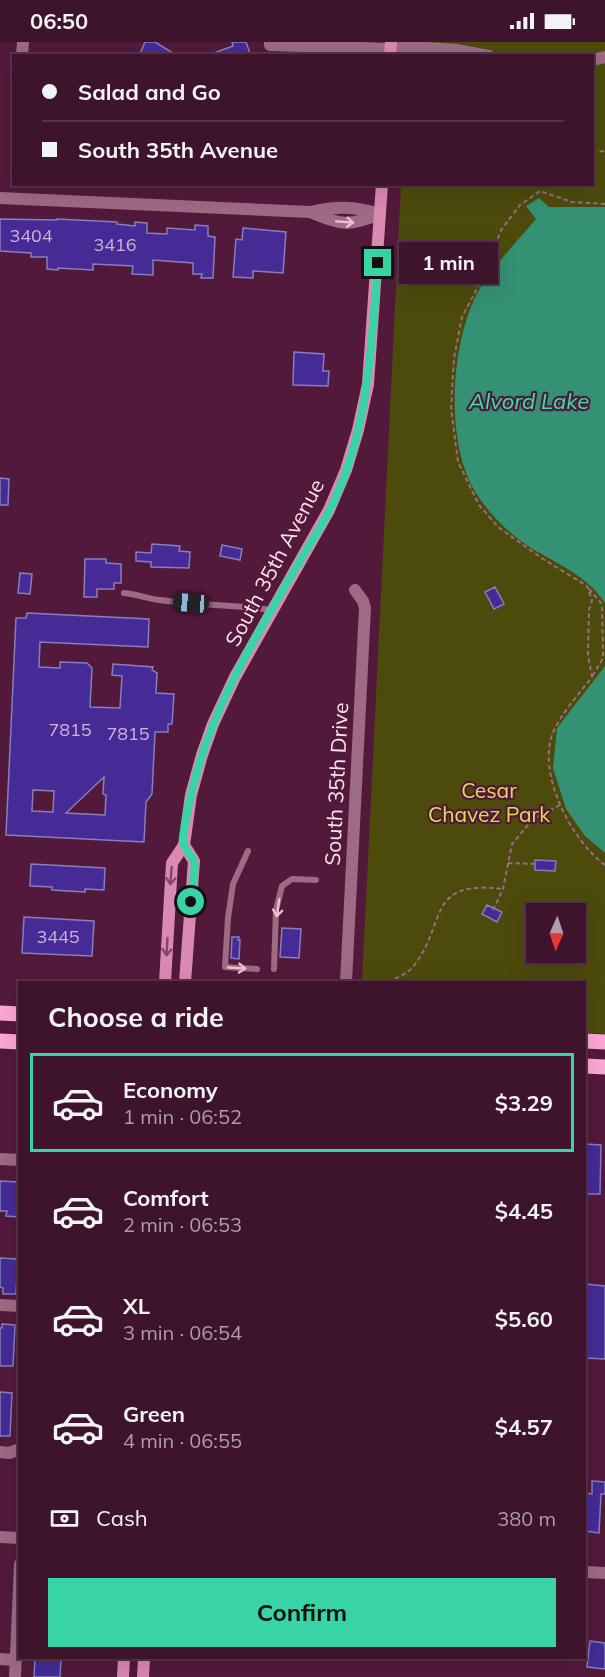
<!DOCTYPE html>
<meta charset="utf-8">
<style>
body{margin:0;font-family:Mulish,sans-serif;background:#492038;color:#f1f3f6;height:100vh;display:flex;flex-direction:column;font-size:22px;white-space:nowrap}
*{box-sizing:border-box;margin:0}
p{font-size:20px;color:#ad9ea9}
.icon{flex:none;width:33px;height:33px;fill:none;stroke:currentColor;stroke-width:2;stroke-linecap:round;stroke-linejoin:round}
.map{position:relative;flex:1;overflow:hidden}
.details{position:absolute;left:18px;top:939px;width:568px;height:678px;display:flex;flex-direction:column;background:#3e132c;border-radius:0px;box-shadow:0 6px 24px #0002,0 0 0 2px #573248}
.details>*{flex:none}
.banner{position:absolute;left:12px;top:12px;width:582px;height:132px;border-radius:0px;box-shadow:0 6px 24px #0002,0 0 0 2px #573248;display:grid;align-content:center;height:132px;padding:0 30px;background:#3e132c}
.needle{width:39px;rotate:183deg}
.tools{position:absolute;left:526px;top:861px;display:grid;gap:12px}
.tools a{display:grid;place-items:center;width:60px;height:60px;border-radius:0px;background:#3e132c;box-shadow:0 6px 24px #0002,0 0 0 2px #573248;font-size:30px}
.end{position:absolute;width:27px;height:27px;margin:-14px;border:8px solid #38d4a6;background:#111;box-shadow:0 0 0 3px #111}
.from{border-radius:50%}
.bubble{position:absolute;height:42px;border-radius:0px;background:#3e132c;box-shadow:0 6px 24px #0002,0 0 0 2px #573248;font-size:20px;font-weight:700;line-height:42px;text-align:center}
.car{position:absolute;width:18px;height:36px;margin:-18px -9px;border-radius:8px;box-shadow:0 0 4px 2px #0007;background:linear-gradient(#222 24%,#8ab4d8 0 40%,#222 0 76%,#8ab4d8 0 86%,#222 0)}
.banner b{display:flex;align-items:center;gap:21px;height:57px;font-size:22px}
.banner b+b{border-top:2px solid #573248}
.banner i{width:15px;height:15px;background:#f1f3f6}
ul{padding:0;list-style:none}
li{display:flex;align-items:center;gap:18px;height:99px;margin:0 12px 9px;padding:0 18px;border:3px solid transparent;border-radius:0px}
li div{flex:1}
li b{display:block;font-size:22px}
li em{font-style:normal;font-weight:700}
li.on{border-color:#38d4a6}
li>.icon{width:54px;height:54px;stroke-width:1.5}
h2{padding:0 30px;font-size:27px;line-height:72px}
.pay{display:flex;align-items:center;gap:15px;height:66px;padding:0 30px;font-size:22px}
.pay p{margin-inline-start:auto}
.primary-button{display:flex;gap:12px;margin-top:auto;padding:12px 30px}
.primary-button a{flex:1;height:69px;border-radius:0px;background:#38d4a6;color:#111;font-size:24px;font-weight:700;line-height:69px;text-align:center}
.status{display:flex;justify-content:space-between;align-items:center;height:42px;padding:0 30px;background:#3e132c;direction:ltr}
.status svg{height:16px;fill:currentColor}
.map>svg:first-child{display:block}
.green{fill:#4d4b0c;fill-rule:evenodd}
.water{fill:#359173}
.building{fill:#462b96;stroke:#857fbe;stroke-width:1.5;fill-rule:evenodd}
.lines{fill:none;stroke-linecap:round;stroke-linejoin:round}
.path{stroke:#996b85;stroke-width:2;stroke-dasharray:4.5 3;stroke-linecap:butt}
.service{stroke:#9e6a84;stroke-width:6}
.minor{stroke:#9e6a84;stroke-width:12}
.secondary{stroke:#da89b3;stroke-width:12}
.primary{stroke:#fda9d3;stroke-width:15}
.oneway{stroke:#e6c2d4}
.oneway2{stroke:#89466b}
.route{stroke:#38d4a6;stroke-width:8}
.labels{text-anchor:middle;stroke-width:4.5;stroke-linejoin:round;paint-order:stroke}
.number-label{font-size:18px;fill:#d0b3d8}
.street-label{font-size:21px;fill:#fee0ee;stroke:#53193b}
.park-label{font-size:21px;fill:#e1de56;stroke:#53193b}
.water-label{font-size:22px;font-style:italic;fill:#33e3b0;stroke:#53193b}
</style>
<div class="status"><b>06:50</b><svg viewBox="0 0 49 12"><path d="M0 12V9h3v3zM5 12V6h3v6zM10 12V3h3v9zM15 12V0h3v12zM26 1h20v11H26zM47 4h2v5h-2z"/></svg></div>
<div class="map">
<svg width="605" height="1635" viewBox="0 0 605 1635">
<rect width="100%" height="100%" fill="#53193b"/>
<path class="green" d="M408,0H605V992L585,991V940H362L401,143L592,142V14L408,13ZM537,872H576V910H537Z"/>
<path class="water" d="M539,156L549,165H605V561C584,527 540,517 511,491C494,476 478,458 469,438C445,385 452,287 484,240C499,218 519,197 536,177L526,164Z
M605,624V811L585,794L566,767L553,726L557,686Z"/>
<path class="building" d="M145,0H155L178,14H139Z
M232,0H246L251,14H211V12L233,4Z
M0,177L57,178V177L117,180V182L135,184V180L147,181V191L167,192V186L195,188V183L208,184V194L215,195L213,236H201L202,232H193V221L153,218V233L132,232L133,224L93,222V228L58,226V228L47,227V215H31V211L0,209Z
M243,186L286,190L283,231L253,229V236L233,235L236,197L242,198Z
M294,310L324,312L323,329H329L328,344L293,343Z
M0,436L9,437L8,463H0Z
M152,502L180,504L179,509L190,510L189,526L151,525V520L136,519V510L151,511Z
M222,503L242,507L240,518L220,514Z
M85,517H106V521L121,522V541H114V547H97V555H84Z
M20,531L32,532L30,552L18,551Z
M495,545L504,562L494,567L485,550Z
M27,571L149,577L148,605L40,600L39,625L60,626V620L87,621L92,626L90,665L120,666L122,634L112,633L113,622L153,625L152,628L157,631L156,651L174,652L172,682H168V690H155L152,752L146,760L144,800L6,793L16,576H26ZM104,735L103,752L106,753L105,773L66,771ZM33,748L54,749L53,770L32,769Z
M535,818L556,819L555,829L535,828Z
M31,822L105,826L104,848L85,847V850L68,849L52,848V845L30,844Z
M487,863L502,870L497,880L482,872Z
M24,875L94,879L92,914L22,911Z
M282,886L301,887L299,916L280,915Z
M232,895H239L238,898H240L239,917L231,916Z
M585,1102L601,1103L600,1152H585Z
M0,1139L20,1140L19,1175L6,1174L7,1169H0Z
M0,1216L18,1217L16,1252H3V1246L0,1245Z
M585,1242L605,1244V1317L585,1316Z
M2,1282L15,1283L13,1324H0V1286H2Z
M0,1350L12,1351L10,1394H0Z
M592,1439L605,1440V1452H601L599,1491L585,1489V1451L592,1452Z
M590,1599L605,1601V1627L587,1625Z
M35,1616H61L60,1635H34Z"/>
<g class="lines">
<path class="path" d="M592,110L605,109
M605,162L572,160L540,149L520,163L501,188L497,199L493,217L462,275L454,316L451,366L458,420L479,463L498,485L543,517L587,544L592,558L589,568L588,613L592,635C579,652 564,668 554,688C535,729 571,798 605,823
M589,547L602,562L603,616L592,635
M508,821L535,822
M493,868L503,847L512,802L533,777L560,763
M388,940C396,936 407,932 412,926C448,883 424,837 503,847"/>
<path class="service" d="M124,551C138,552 147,557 160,558C197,563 235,563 272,568
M248,809L233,842L228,876L225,925L257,927
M274,927L276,868L282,844L292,837L316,838"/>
<path class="minor" d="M270,0V3L390,7L412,5L456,8L489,14
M22,14L23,0
M592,18L605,15
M0,156L310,170C337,164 353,164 380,172
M310,170C342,183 348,185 380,172
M346,940L365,566L363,559L355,548
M0,1117L20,1118
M0,1263L20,1264
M0,1410L9,1411L20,1407
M0,1495L20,1496
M585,1530L605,1531
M0,1617L15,1618
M15,1635L20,1522"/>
<path class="secondary" d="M390,14L391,0
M184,803L194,819L185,940
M165,940L172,821L184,803L191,753L202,713L213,682L235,635L329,468L346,428L358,388L368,342L382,142
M123,1635L124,1616
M143,1635L144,1616"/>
<path class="primary" d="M0,971L20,972
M0,999L20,1000
M585,999L605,1000
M585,1024L605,1025"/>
</g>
<defs><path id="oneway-shaft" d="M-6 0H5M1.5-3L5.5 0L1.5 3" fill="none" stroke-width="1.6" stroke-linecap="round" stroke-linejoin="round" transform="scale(1.5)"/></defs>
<g class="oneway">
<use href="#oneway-shaft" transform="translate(345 180) rotate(4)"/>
<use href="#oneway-shaft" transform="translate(278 866) rotate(98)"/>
<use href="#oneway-shaft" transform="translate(237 926) rotate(3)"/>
</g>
<g class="oneway2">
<use href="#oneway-shaft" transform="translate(171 834) rotate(94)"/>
<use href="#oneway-shaft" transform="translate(167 905) rotate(93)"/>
</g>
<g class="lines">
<path class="route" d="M191,860C192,850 196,828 194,819C192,813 186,809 184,803C181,793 190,757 193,745C213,661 261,586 304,512C312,498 322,484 329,469C369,391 371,306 378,221"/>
</g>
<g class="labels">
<g class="number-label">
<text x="31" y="200">3404</text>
<text x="115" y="209">3416</text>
<text x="70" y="694">7815</text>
<text x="128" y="698">7815</text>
<text x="58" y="901">3445</text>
</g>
<g class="street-label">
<text transform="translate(275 521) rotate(-62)" y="7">South 35th Avenue</text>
<text transform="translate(337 742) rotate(-87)" y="7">South 35th Drive</text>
</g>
<g class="park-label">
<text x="489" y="756">Cesar<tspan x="489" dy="24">Chavez Park</tspan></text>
</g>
<g class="water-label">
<text x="529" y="367">Alvord Lake</text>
</g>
</g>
</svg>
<div class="tools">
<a><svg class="needle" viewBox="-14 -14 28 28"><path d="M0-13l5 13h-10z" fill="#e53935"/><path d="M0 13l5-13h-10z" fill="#ad9ea9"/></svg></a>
</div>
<i class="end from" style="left:191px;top:860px"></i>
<i class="end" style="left:378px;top:221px"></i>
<div class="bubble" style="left:399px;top:200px;width:99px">1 min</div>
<i class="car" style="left:191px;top:561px;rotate:274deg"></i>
<div class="banner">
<b><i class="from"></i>Salad and Go</b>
<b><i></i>South 35th Avenue</b>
</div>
<section class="details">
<h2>Choose a ride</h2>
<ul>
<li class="on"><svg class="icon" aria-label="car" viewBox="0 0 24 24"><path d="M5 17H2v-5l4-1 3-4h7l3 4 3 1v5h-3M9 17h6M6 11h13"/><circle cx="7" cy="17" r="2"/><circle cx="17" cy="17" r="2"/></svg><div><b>Economy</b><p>1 min · 06:52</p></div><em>$3.29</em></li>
<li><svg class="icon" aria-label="car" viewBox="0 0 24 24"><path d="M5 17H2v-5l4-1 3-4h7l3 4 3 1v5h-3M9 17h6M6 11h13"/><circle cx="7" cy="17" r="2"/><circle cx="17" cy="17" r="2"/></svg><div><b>Comfort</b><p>2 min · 06:53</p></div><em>$4.45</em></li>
<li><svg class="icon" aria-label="car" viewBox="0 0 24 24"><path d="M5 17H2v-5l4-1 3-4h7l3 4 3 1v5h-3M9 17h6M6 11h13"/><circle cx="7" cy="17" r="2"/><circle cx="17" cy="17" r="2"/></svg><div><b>XL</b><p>3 min · 06:54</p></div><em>$5.60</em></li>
<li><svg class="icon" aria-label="car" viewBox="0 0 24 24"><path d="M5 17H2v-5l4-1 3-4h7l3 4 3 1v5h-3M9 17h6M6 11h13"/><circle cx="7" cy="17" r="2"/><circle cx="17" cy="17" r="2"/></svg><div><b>Green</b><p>4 min · 06:55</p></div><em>$4.57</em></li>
</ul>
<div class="pay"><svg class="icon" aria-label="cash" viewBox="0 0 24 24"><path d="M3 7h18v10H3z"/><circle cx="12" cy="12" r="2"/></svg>Cash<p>380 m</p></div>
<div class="primary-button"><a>Confirm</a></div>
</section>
</div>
